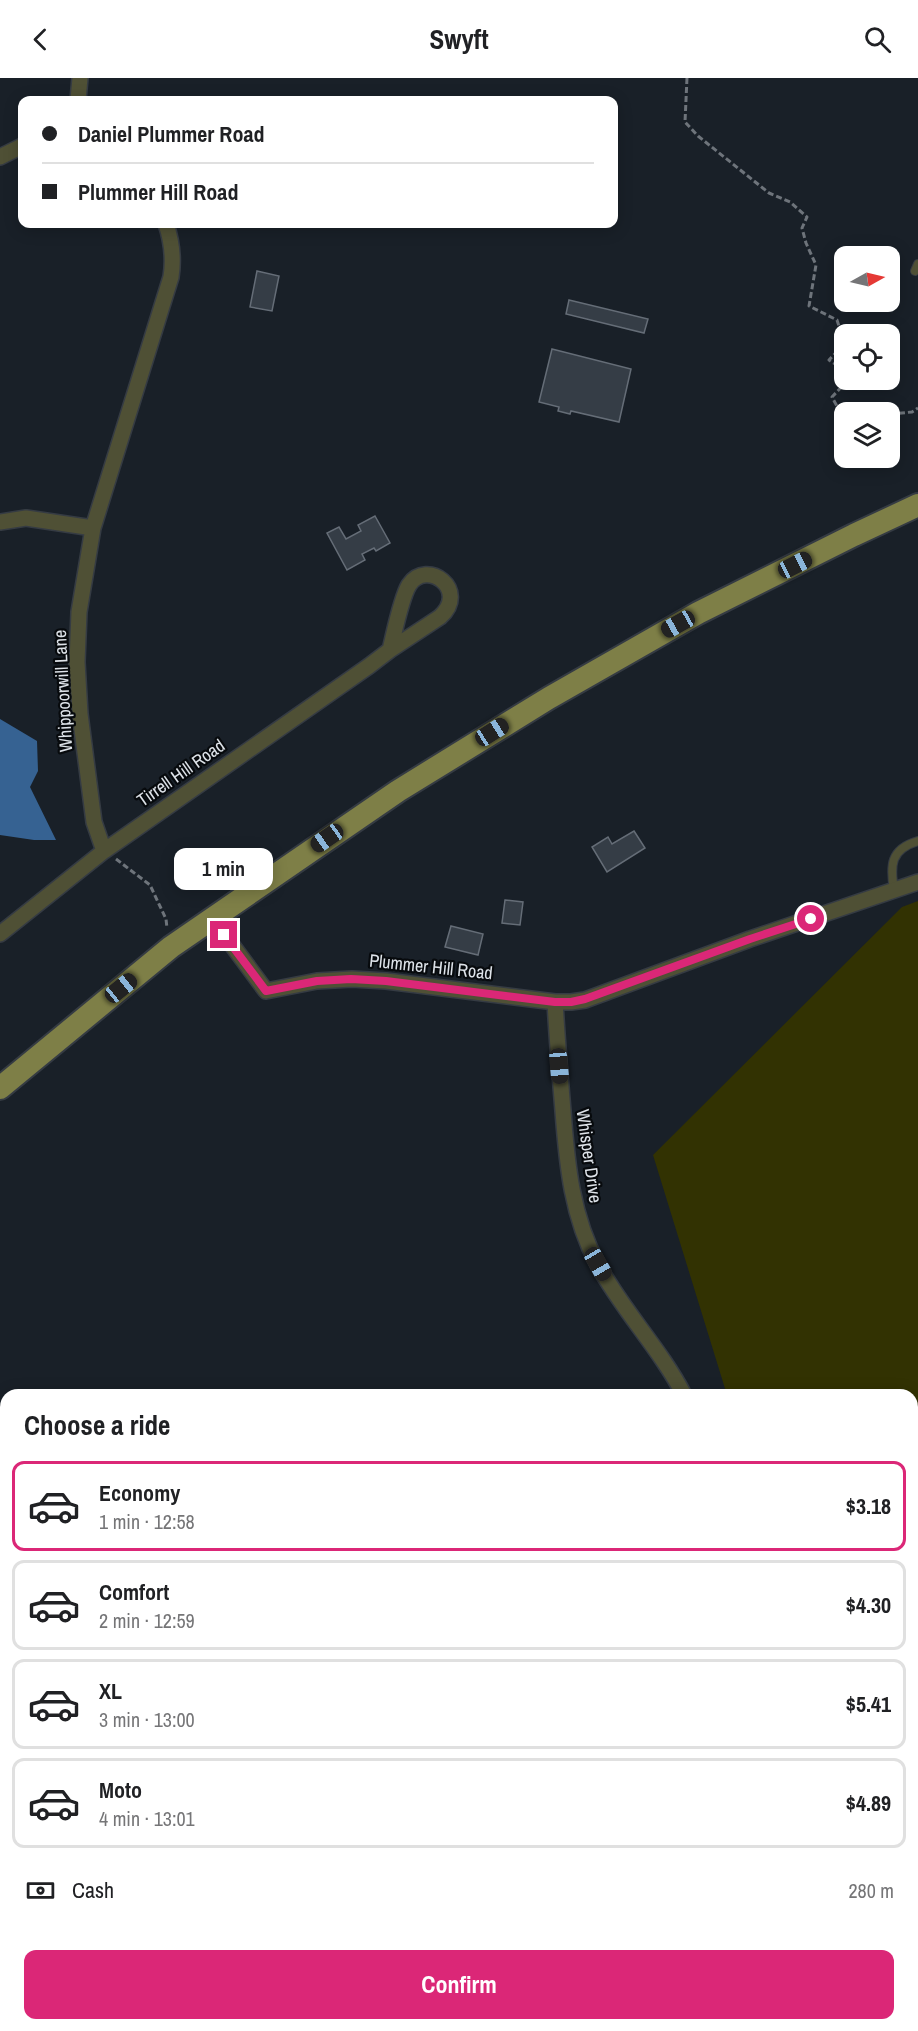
<!DOCTYPE html>
<meta charset="utf-8">
<style>
body{margin:0;font-family:"Archivo Narrow",sans-serif;background:#f6f6f6;color:#202124;height:100vh;display:flex;flex-direction:column;font-size:22px;white-space:nowrap}
*{box-sizing:border-box;margin:0}
p{font-size:20px;color:#757577}
.icon{flex:none;width:33px;height:33px;fill:none;stroke:currentColor;stroke-width:2;stroke-linecap:round;stroke-linejoin:round}
.map{position:relative;flex:1;overflow:hidden}
.panel{position:absolute;left:0px;top:1311px;width:918px;height:642px;display:flex;flex-direction:column;background:#fff;border-radius:18px 18px 0 0;box-shadow:0 3px 15px #0003}
.panel>*{flex:none}
.banner{position:absolute;left:18px;top:18px;width:600px;height:132px;border-radius:12px;box-shadow:0 3px 15px #0003;display:grid;align-content:center;height:132px;padding:0 24px;background:#fff}
.needle{width:39px;rotate:82deg}
.controls{position:absolute;left:834px;top:168px;display:grid;gap:12px}
.controls a{display:grid;place-items:center;width:66px;height:66px;border-radius:12px;background:#fff;box-shadow:0 3px 15px #0003;font-size:30px}
.end{position:absolute;width:27px;height:27px;margin:-14px;border:8px solid #db2777;background:#fff;box-shadow:0 0 0 3px #fff}
.from{border-radius:50%}
.bubble{position:absolute;height:42px;border-radius:12px;background:#fff;box-shadow:0 3px 15px #0003;font-size:20px;font-weight:700;line-height:42px;text-align:center}
.car{position:absolute;width:18px;height:36px;margin:-18px -9px;border-radius:8px;box-shadow:0 0 4px 2px #0007;background:linear-gradient(#222 24%,#8ab4d8 0 40%,#222 0 76%,#8ab4d8 0 86%,#222 0)}
.banner b{display:flex;align-items:center;gap:21px;height:57px;font-size:22px}
.banner b+b{border-top:2px solid #e0e0e0}
.banner i{width:15px;height:15px;background:#202124}
ul{padding:0;list-style:none}
li{display:flex;align-items:center;gap:18px;height:90px;margin:0 12px 9px;padding:0 12px;border:3px solid #e0e0e0;border-radius:12px}
li div{flex:1}
li b{display:block;font-size:22px}
li em{font-style:normal;font-weight:700}
li.active{border-color:#db2777}
li>.icon{width:54px;height:54px;stroke-width:1.5}
h2{padding:0 24px;font-size:27px;line-height:72px}
.pay{display:flex;align-items:center;gap:15px;height:66px;padding:0 24px;font-size:22px}
.pay p{margin-inline-start:auto}
.action{display:flex;gap:12px;margin-top:auto;padding:12px 24px}
.action a{flex:1;height:69px;border-radius:12px;background:#db2777;color:#fff;font-size:24px;font-weight:700;line-height:69px;text-align:center}
header{display:flex;justify-content:space-between;align-items:center;height:78px;padding:0 24px;background:#fff;font-size:27px;font-weight:700}
.map>svg:first-child{display:block}
.built{fill:#212c38}
.green{fill:#323202}
.water{fill:#366292}
.building{fill:#353d46;stroke:#656d77;stroke-width:1.5}
.lines{fill:none;stroke-linecap:round;stroke-linejoin:round}
.lane-casing{stroke:#353b43;stroke-width:10}
.street-casing{stroke:#353b43;stroke-width:18}
.primary-casing{stroke:#353b43;stroke-width:26}
.path{stroke:#6e747b;stroke-width:3;stroke-dasharray:6 3;stroke-linecap:butt}
.lane{stroke:#4f5035;stroke-width:8}
.street{stroke:#4f5035;stroke-width:15}
.primary{stroke:#7e7f47;stroke-width:22}
.route{stroke:#db2777;stroke-width:8}
.labels{text-anchor:middle;stroke-width:4.5;stroke-linejoin:round;paint-order:stroke}
.street-label{font-size:18px;fill:#dee3e9;stroke:#070a0d}
</style>
<header><svg class="icon" aria-label="back" viewBox="0 0 24 24"><path d="M15 5l-7 7 7 7"/></svg>Swyft<svg class="icon" aria-label="search" viewBox="0 0 24 24"><circle cx="10" cy="10" r="6"/><path d="M15 15l6 6"/></svg></header>
<div class="map">
<svg width="918" height="1953" viewBox="0 0 918 1953">
<rect width="100%" height="100%" fill="#192028"/>
<path class="built" d="M918,1869V1953H882L885,1947H912V1883Z"/>
<path class="green" d="M918,823V1635L912,1637V1317H727L653,1077L902,829Z"/>
<path class="water" d="M0,641L37,663L38,693L30,709L56,762H34L0,757Z"/>
<path class="building" d="M257,193L279,198L272,233L250,229Z
M569,222L648,241L644,255L566,236Z
M552,271L631,291L619,344L571,333L570,336L558,333L559,329L539,324Z
M375,438L390,465L376,473L374,470L362,476L365,482L347,492L327,455L339,449L346,461L361,453L358,447Z
M634,753L645,770L607,794L592,769L608,759L612,766Z
M505,822L523,824L520,847L502,845Z
M451,848L483,856L478,877L445,869Z"/>
<g class="lines">
<defs>
<path id="lane" d="M915,193L918,186
M894,812C890,788 890,771 918,763"/>
<path id="street" d="M78,22L80,0
M0,79L22,68
M0,444L26,440L93,450
M104,773L94,744L80,636L77,584L79,534L93,450L171,199C174,180 172,164 166,146
M212,840L266,913L317,903L352,901L386,903L555,924H571L585,922L750,861L918,804
M0,856L104,773L369,588L390,572L440,539C470,512 427,480 409,507C401,520 394,556 390,572
M555,924C557,960 560,997 563,1033C567,1087 572,1139 598,1187C623,1233 661,1272 684,1317"/>
<path id="primary" d="M0,1010L171,869L398,713L549,620L698,535L854,457L918,427"/>
</defs>
<use href="#lane" class="lane-casing"/>
<use href="#street" class="street-casing"/>
<use href="#primary" class="primary-casing"/>
<path class="path" d="M687,0L685,44L698,58L769,115L790,124L807,139L802,150L806,165L816,187L809,228L837,242L844,264
M844,266L829,282L838,288H844
M848,302L832,319L838,330L863,334
M890,336L912,334L918,330
M116,781L150,807L166,841L167,850
M912,1766L918,1757
M912,1929L918,1928
M248,1947V1953
M435,1947L442,1952
M636,1947L638,1953
M780,1953L785,1947"/>
<use href="#lane" class="lane"/>
<use href="#street" class="street"/>
<use href="#primary" class="primary"/>
</g>
<g class="lines">
<path class="route" d="M224,857L266,913L317,903L351,901L386,903L555,924H571L585,921L750,861L811,841"/>
</g>
<g class="labels">
<g class="street-label">
<text transform="translate(63 613) rotate(-93)" y="6">Whippoorwill Lane</text>
<text transform="translate(181 695) rotate(-35)" y="6">Tirrell Hill Road</text>
<text transform="translate(431 889) rotate(6)" y="6">Plummer Hill Road</text>
<text transform="translate(589 1078) rotate(82)" y="6">Whisper Drive</text>
</g>
</g>
</svg>
<div class="controls">
<a><svg class="needle" viewBox="-14 -14 28 28"><path d="M0-13l5 13h-10z" fill="#e53935"/><path d="M0 13l5-13h-10z" fill="#757577"/></svg></a>
<a><svg class="icon" aria-label="locate" viewBox="0 0 24 24"><circle cx="12" cy="12" r="6"/><path d="M12 2v4M12 18v4M2 12h4M18 12h4"/></svg></a>
<a><svg class="icon" aria-label="layers" viewBox="0 0 24 24"><path d="M12 4l9 5-9 5-9-5zM3 14l9 5 9-5"/></svg></a>
</div>
<i class="end from" style="left:811px;top:841px"></i>
<i class="end" style="left:224px;top:857px"></i>
<div class="bubble" style="left:174px;top:770px;width:99px">1 min</div>
<i class="car" style="left:795px;top:487px;rotate:63deg"></i>
<i class="car" style="left:678px;top:546px;rotate:241deg"></i>
<i class="car" style="left:492px;top:654px;rotate:58deg"></i>
<i class="car" style="left:327px;top:760px;rotate:235deg"></i>
<i class="car" style="left:121px;top:910px;rotate:51deg"></i>
<i class="car" style="left:559px;top:988px;rotate:175deg"></i>
<i class="car" style="left:598px;top:1186px;rotate:150deg"></i>
<div class="banner">
<b><i class="from"></i>Daniel Plummer Road</b>
<b><i></i>Plummer Hill Road</b>
</div>
<section class="panel">
<h2>Choose a ride</h2>
<ul>
<li class="active"><svg class="icon" aria-label="car" viewBox="0 0 24 24"><path d="M5 17H2v-5l4-1 3-4h7l3 4 3 1v5h-3M9 17h6M6 11h13"/><circle cx="7" cy="17" r="2"/><circle cx="17" cy="17" r="2"/></svg><div><b>Economy</b><p>1 min · 12:58</p></div><em>$3.18</em></li>
<li><svg class="icon" aria-label="car" viewBox="0 0 24 24"><path d="M5 17H2v-5l4-1 3-4h7l3 4 3 1v5h-3M9 17h6M6 11h13"/><circle cx="7" cy="17" r="2"/><circle cx="17" cy="17" r="2"/></svg><div><b>Comfort</b><p>2 min · 12:59</p></div><em>$4.30</em></li>
<li><svg class="icon" aria-label="car" viewBox="0 0 24 24"><path d="M5 17H2v-5l4-1 3-4h7l3 4 3 1v5h-3M9 17h6M6 11h13"/><circle cx="7" cy="17" r="2"/><circle cx="17" cy="17" r="2"/></svg><div><b>XL</b><p>3 min · 13:00</p></div><em>$5.41</em></li>
<li><svg class="icon" aria-label="car" viewBox="0 0 24 24"><path d="M5 17H2v-5l4-1 3-4h7l3 4 3 1v5h-3M9 17h6M6 11h13"/><circle cx="7" cy="17" r="2"/><circle cx="17" cy="17" r="2"/></svg><div><b>Moto</b><p>4 min · 13:01</p></div><em>$4.89</em></li>
</ul>
<div class="pay"><svg class="icon" aria-label="cash" viewBox="0 0 24 24"><path d="M3 7h18v10H3z"/><circle cx="12" cy="12" r="2"/></svg>Cash<p>280 m</p></div>
<div class="action"><a>Confirm</a></div>
</section>
</div>
